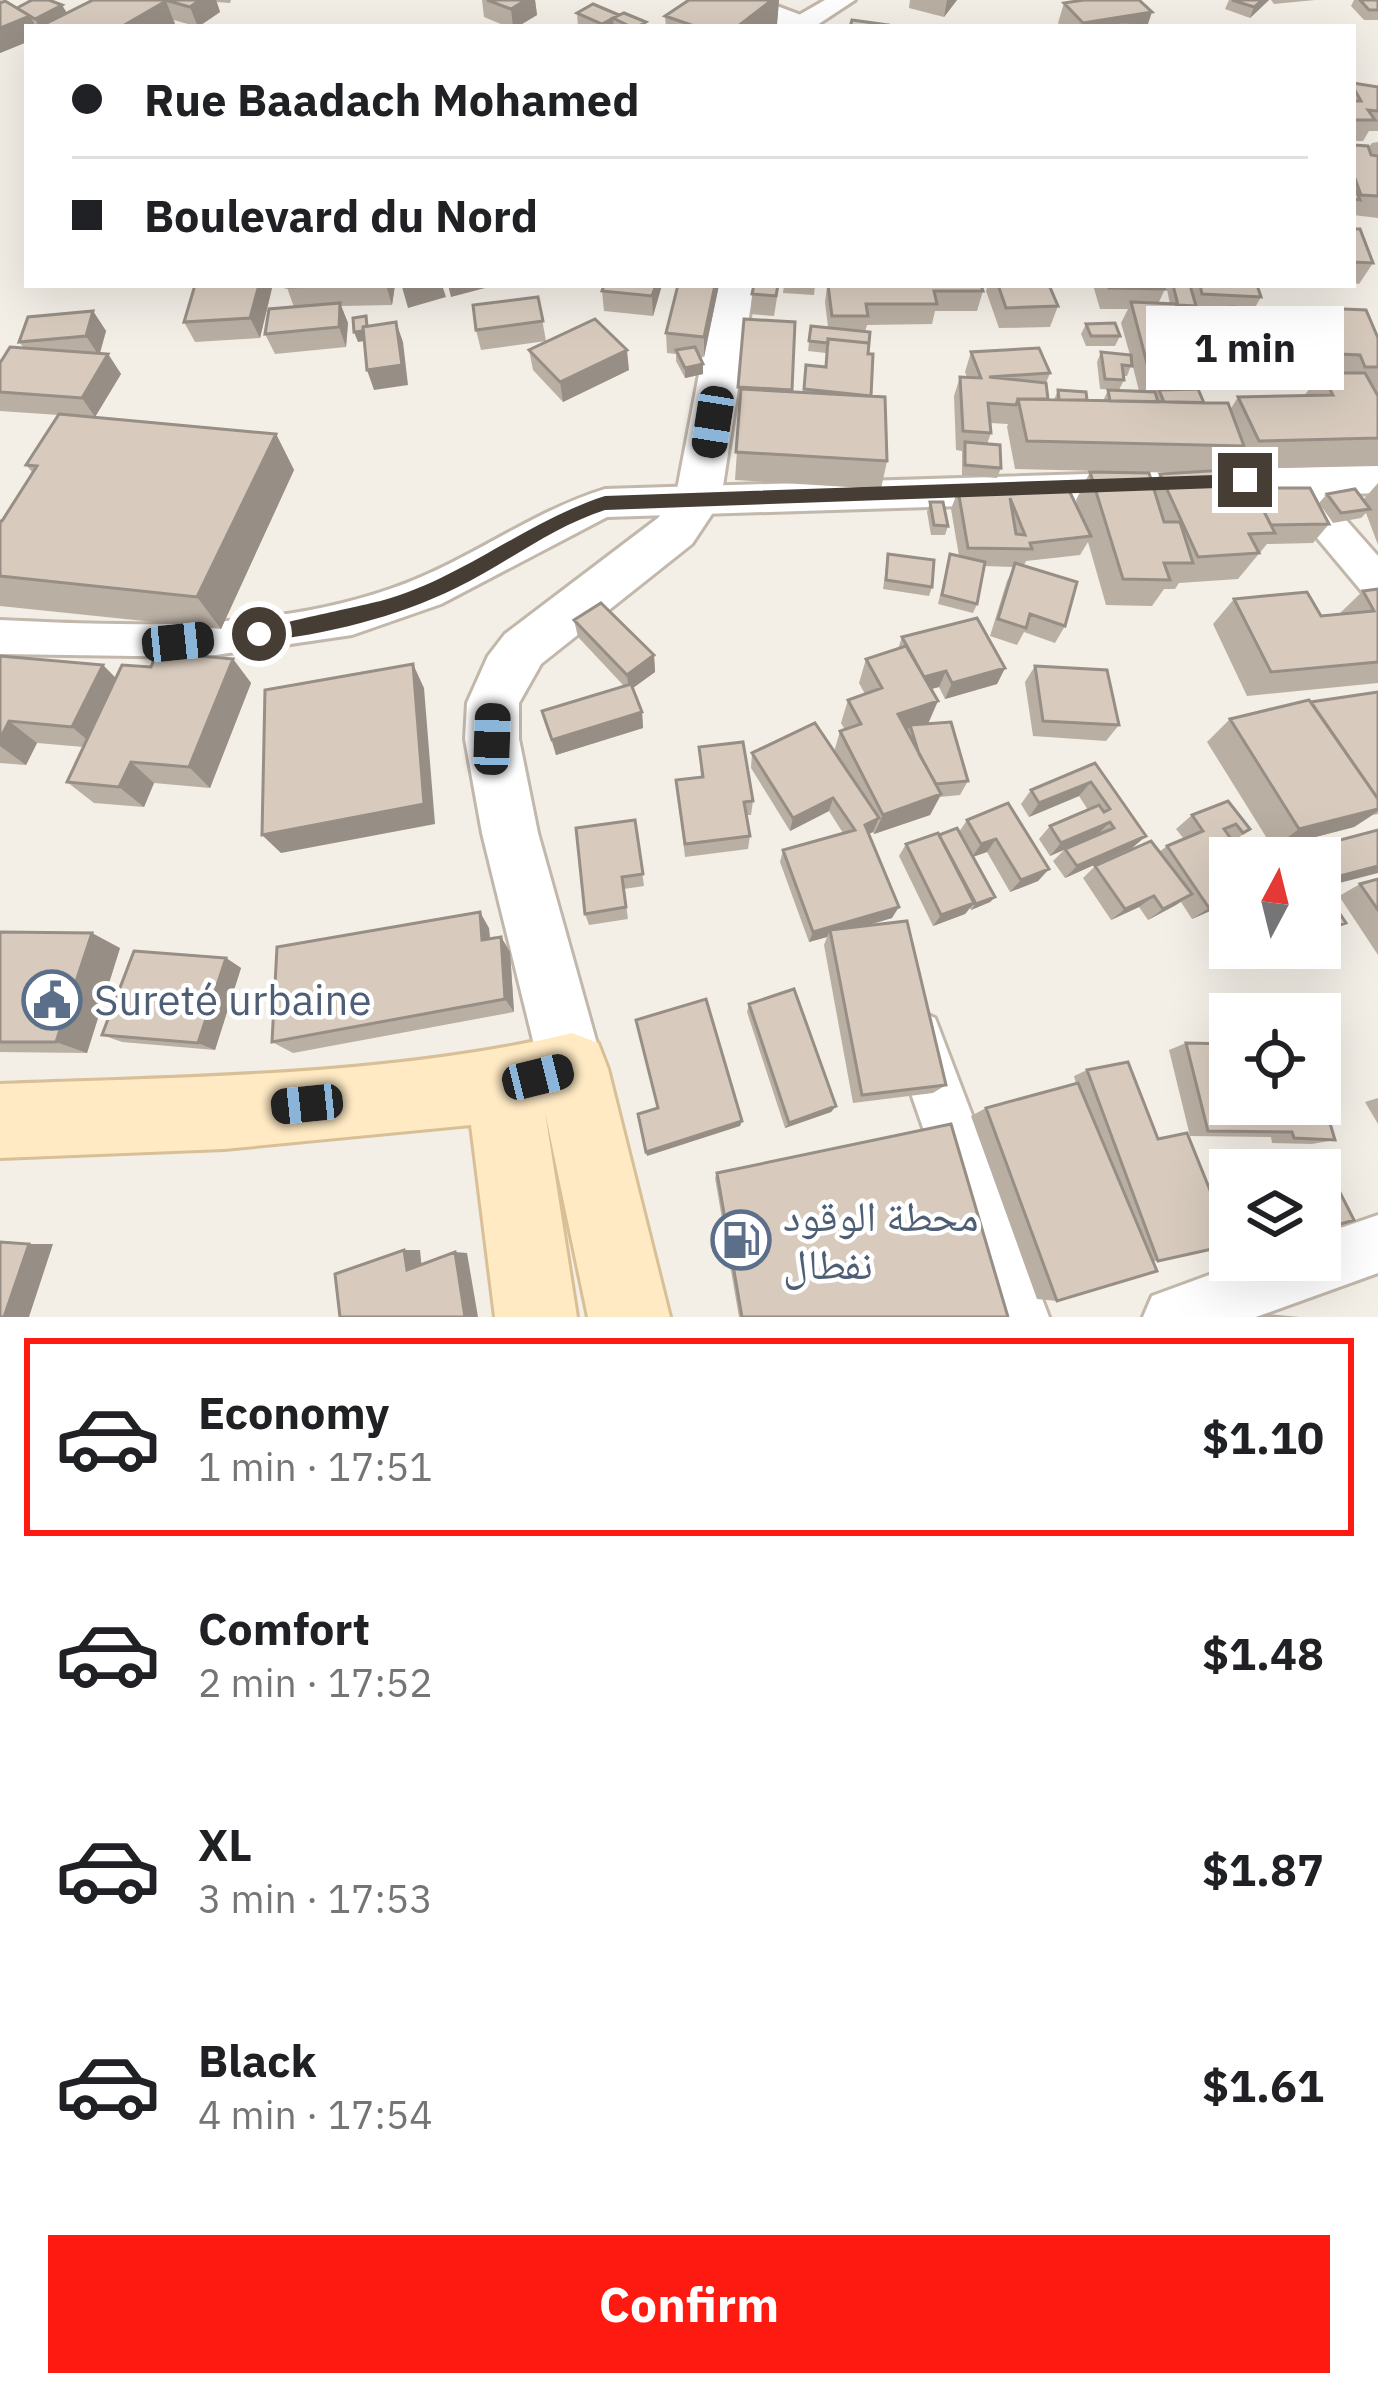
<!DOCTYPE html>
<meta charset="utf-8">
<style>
body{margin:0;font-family:"IBM Plex Sans","Noto Naskh Arabic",sans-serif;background:#f2f2f2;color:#202124;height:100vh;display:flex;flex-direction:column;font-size:45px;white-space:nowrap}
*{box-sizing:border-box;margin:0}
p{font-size:39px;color:#757577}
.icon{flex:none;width:66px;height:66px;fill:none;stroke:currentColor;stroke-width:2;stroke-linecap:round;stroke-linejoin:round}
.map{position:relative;height:1317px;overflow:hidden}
.drawer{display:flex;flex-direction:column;background:#fff;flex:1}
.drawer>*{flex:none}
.guide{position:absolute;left:24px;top:24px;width:1332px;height:264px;border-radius:0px;box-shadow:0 12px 48px #0002;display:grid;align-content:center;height:264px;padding:0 48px;background:#fff}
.needle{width:78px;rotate:7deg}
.tools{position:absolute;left:1209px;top:837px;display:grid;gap:24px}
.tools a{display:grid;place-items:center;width:132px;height:132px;border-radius:0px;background:#fff;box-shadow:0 12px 48px #0002;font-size:60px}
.end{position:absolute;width:54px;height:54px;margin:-27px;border:15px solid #463d35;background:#fff;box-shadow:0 0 0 6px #fff}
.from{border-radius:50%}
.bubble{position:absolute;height:84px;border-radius:0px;background:#fff;box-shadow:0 12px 48px #0002;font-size:39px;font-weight:800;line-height:84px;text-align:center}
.car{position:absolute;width:36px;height:72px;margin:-36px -18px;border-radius:15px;box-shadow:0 0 9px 3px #0007;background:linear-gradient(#222 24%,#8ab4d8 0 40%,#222 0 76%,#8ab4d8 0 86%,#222 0)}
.guide b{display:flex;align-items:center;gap:42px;height:114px;font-size:45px}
.guide b+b{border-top:3px solid #e0e0e0}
.guide i{width:30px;height:30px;background:#202124}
ul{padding:21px 0 0;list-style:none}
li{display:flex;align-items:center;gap:36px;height:198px;margin:0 24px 18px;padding:0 24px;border:6px solid transparent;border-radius:0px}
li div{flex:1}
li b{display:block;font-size:45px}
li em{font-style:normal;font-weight:800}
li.on{border-color:#ff1a11}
li>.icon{width:108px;height:108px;stroke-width:1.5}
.primary-button{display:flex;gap:24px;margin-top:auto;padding:24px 48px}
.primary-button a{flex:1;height:138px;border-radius:0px;background:#ff1a11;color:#fff;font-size:48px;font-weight:800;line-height:138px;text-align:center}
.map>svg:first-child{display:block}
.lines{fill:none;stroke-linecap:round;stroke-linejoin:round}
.minor-casing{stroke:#c2b7ab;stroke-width:6}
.tertiary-casing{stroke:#c2b7ab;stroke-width:6}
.secondary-casing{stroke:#d8bf96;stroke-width:6}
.minor{fill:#fff;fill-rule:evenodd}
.tertiary{fill:#fff;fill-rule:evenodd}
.secondary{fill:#ffeac4;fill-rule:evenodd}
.wall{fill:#baafa3;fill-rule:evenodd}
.shaded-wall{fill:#978e85}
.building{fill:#d8cbbe;stroke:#978e85;stroke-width:3;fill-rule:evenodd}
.route{fill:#463d35}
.labels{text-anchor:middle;stroke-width:9;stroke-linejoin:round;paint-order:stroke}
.near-service-label{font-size:42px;fill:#4e5e75;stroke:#fff;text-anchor:start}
</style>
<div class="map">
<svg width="1378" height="1317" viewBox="0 0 1378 1317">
<rect width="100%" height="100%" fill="#f3eee6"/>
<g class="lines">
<defs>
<path id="minor" d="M825,0H855L814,27H791L792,19Z
M1378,465V493L1324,495L1378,556V599L1364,594L1282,496L607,517L441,604L352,635L202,657L0,654V620C129,626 266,632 390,589C465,564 528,513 605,489Z
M917,1010L935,1018L1049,1317H989L891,1036L899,1018Z
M1378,1215V1273L1256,1317H1143L1152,1296L1250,1260H1320V1235Z"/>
<path id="tertiary" d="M719,0H761L817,21L821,27H779L724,6Z
M716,285H754L721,499L714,511L692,544L541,664L519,703V739L538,833L604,1069L595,1092L572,1101L549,1092L540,1069L482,833L465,739L467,703L488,656L505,634L658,518L676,495Z"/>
<path id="secondary" d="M572,1033L598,1043L608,1069L670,1317H588L545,1112L577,1317H495L471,1125L224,1149L0,1158V1084C184,1077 394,1076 572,1033Z"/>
</defs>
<use href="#minor" class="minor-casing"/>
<use href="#tertiary" class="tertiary-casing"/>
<use href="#secondary" class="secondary-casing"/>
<use href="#minor" class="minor"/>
<use href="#tertiary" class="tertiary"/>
<use href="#secondary" class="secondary"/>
</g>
<path class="wall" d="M0,0L17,8L62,5L67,14L93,0H231L230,3L217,2L220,12L198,27L174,20L176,27H27V42L0,53Z
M482,0H535L537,15L517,27H508L484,17Z
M689,0H779L777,24L773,27H666L665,16Z
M910,0H957L944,17L909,8Z
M1229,0H1269L1250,18L1225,9Z
M1271,0H1315L1274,4Z
M1354,0H1378V20H1364L1351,6Z
M1064,3L1147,26L1062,27L1058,23Z
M577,13L619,16L646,22V27H578Z
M1353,83L1378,87V131H1369L1363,141H1353Z
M1378,142V218L1353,215V145L1368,148L1372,143Z
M1353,229L1373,263L1359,284L1353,283Z
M195,285H270L272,288L260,338L195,342L184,322Z
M286,285H395L392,305L341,306L348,323L346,347L275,354L265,334L294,307Z
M662,285L653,316L604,311L602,291Z
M719,285L704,357L699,356L703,364V374L685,378L676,361V354L667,353L666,333Z
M779,285L774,316L751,314L752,294Z
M784,285H815L814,295L783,293Z
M819,285H981L983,291L977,311H935L932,324L867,325L865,332L871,396L887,461L881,489L735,480L740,407H737L738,387L803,392L806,365L825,367L826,353L808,351L811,326L828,327L825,302L827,287Z
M983,285H1049L1058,306L1050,327L999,328L986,291L987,288H985Z
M1093,285H1163L1165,289L1158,304H1170L1166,285H1257L1261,297L1249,318L1239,317L1242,322L1289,320L1311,354L1297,374L1201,380L1195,389H1198L1204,403H1228L1230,410L1238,397L1304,396L1321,373H1324L1306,328L1320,308L1366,310L1378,338V394L1375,388H1373L1378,396V466L1239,469L1235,459L1227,470L1242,469L1252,488H1310L1329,524L1313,543L1267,544L1238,579L1179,583L1175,589H1164L1152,606L1106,605L1088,542L1080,555L1026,561L1024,565L1077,582L1065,626L1055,643L1024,632L1017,645L990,636L1007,581L1014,567L984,566L977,604L973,613L938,604L950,554L959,556L951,509L958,490L1007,491L1065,482L1079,511L1076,500L1090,472L1149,473L1153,486L1160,474L1183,473L1015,469L1007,427L1008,424L990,423L991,433L987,444L1000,445L1001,468L997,478L962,475V451L956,450L954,396L960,377H967L965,372L971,352L1039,348L1050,373L1046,383L1048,399L1054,400L1058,390L1086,392L1087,400L1103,401L1108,390H1116L1100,389L1097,362L1101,352L1130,355L1121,323L1128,309H1100ZM1132,363L1139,391L1119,390L1124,380V376H1127Z
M538,297L546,341L481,350L476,330Z
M93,311L106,331L100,353L108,354L121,374L95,417L276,434L294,470L221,629L0,606V521H2L33,473L26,465L59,415L0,411V363L24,348L19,342Z
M1086,324L1120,336L1115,346H1086L1081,334Z
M529,350L629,370L563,402L533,370Z
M1378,483V545L1366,513L1361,518L1333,523L1319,503L1327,494L1363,500Z
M930,502L948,526L945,535H931L927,512Z
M888,554L932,587L929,596L883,589Z
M1378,589V683L1247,696L1213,624L1234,599L1321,616L1339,614L1363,591Z
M574,620L654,655L655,672L632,688L642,712L643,728L556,755L542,711L624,686L578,637Z
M902,637L1005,668L997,684L945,699L939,687L931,689L928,724L968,781L960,795L940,797L930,815L874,834L873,832L869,834L892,918L866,925L946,1085L933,1093L853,1103L824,945L827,937L809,942L780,862L783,850L843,833L829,811L790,831L751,768L752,753L834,752L840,731L845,730L841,723L848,700L865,694L859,683L866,659L898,649Z
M0,656L103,665L116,678L151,667L233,659L251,683L210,788L154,783L144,807L94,803L67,782L84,747L37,743L26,765L0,763Z
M1035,666L1119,725L1106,741L1033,736L1025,682Z
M1378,692V814L1373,815L1354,827L1273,848L1207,742L1230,719L1311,702Z
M699,747L753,801L751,815H746L750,836L748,849L685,857L676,780L701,777Z
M1095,763L1146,836L1132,848L1065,878L1053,861L1064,850L1050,856L1039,839L1050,826L1088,810L1079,796L1029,817L1021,804L1031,790Z
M1228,801L1250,829L1233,842L1230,858V901L1192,919L1181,902L1148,920L1139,907L1111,920L1083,878L1095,866L1159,852L1167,846L1184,839L1176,829L1192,815Z
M635,820L644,886L624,889L628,919L589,925L585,914Z
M967,820L1049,869L1038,881L1010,892L987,852L973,857L995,897L990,902L971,910L970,908L965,914L933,926L899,856L906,844L939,835L959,832Z
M1378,830L1322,887L1346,923L1320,935V858H1293L1306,849Z
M1378,879V955L1339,896L1360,884Z
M489,928L490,938L501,937L510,952L514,1012L293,1053L272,1042Z
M0,932L120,948L87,1053L0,1052Z
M1247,948H1282L1253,958Z
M226,958L241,968L215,1050L122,1042L102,1035Z
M749,1004L836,1106L831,1112L785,1128L747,1012Z
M1186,1043L1335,1140L1312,1144L1272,1143L1271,1137L1190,1136L1169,1050Z
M1087,1070L1158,1261H1153L1057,1301L1037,1299L971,1116L986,1108L1076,1084L1074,1076Z
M1378,1098V1124L1365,1102Z
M1322,1157L1320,1170H1266L1299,1161Z
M717,1173L1008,1317H739L715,1178Z
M1266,1314L1300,1317H1256Z"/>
<path class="shaded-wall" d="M200,0H216L220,12L198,27L190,7Z
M526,0H535L537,15L517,27H513L511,9Z
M772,0H779L777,24L773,27H737Z
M947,0H957L944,17Z
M1263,0H1269L1250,18L1254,7Z
M166,1L176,27H121Z
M62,5L68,15L39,27L35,19Z
M1152,12L1147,27L1118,22L1116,27H1082L1083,23Z
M30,16L36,27H27V42L0,53V28Z
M613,18L614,27H602V24Z
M259,285H270L272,288L260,338L250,318Z
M386,285H395L392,305Z
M411,285H442L446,297L408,308L402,287Z
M448,285H484L485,288L451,297Z
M656,285H662L653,316L652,296Z
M715,285H719L704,357V337Z
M340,303L348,323L346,347L339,327Z
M93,311L106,331L99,356L86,336Z
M366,316L371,340L358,342L354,332Z
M396,322L403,342L408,385L374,390L367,370Z
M627,350L629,370L563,402L560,382Z
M108,354L121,374L95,417L82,398Z
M703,364V374L685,378V368Z
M276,434L294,470L221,629L197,597Z
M654,655L655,672L629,691L627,675Z
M233,659L251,683L210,788L189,767Z
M413,664L424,688L435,824L281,853L262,835Z
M103,665L126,689L98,749L72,727Z
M1005,668L997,684L945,699L952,683Z
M946,671L939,687L916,693L922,677Z
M938,701L928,724L910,725L908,730L889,736L898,714Z
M642,712L643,728L556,755L552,740Z
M9,721L37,743L26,765L0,746V739Z
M131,762L154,783L144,807L119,787Z
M1091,782L1079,796L1029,817L1039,803Z
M941,794L930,815L874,834L883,815Z
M833,798L829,811L790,831L793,818Z
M1378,809V811L1354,827L1273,848L1299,829Z
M879,818L873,832L860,838L865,825Z
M1110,822L1097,835L1050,856L1061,843Z
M1146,836L1132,848L1065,878L1077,866Z
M996,839L987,852L972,857L981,844Z
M1378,866V873L1320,888V883L1325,880Z
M1049,869L1038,881L1010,892L1021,880Z
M1192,894L1176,905L1148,920L1163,909Z
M1154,896L1139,907L1111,920L1125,909Z
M995,897L990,902L971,910L976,904Z
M1230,899V901L1222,906L1192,919L1209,908Z
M974,903L965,914L933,926L941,915Z
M899,907L892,918L832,936L830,930L827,937L809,942L813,932Z
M480,912L489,928L491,955L482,940Z
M92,933L120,948L87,1053L56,1042Z
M501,937L510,952L514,1012L505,999Z
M1272,948H1282L1253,958Z
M226,958L241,968L215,1050L198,1043Z
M836,1106L831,1112L785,1128L789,1123Z
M742,1121L740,1126L647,1156L646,1152Z
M29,1244H53L29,1317H4Z
M404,1250H420L422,1270H407Z
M455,1252L467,1253L478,1317H465Z"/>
<path class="building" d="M32,0H49L62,5L35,19L17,8Z
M93,0H162L166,1L121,27H39Z
M165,0H200L190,7Z
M487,0H526L511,9Z
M689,0H772L737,27H697L665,16Z
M1084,0H1139L1152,12L1083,23L1064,3Z
M1232,0H1263L1254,7Z
M1360,0H1378V10H1369Z
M5,1L30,16L0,28V3Z
M593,4L619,15L602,24L577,13Z
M624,13L646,22L637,27H619L625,24L613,18Z
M852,20L888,25L887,27H850Z
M1118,22L1146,23L1147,27H1120Z
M1353,83L1378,87V111L1368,110L1375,120H1353V101H1361L1353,87Z
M1353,145L1368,146L1371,155L1378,156V196L1361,195L1353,173Z
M1353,184L1360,200L1353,199Z
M1353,229H1360L1373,263L1353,262Z
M195,285H259L250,318L184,322Z
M286,285H361L286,287Z
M604,285H656L652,296L602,291Z
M678,285H715L704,337L666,333Z
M754,285H778L776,296L752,294Z
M828,285H981L983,291H934L937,304H866L868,316H832Z
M998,285H1049L1058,306L1006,308Z
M1108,285H1163L1165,289L1109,288Z
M1173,285H1190L1196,306L1178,305Z
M1200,285H1257L1261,297L1202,294Z
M538,297L543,321L476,330L473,305Z
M1131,302L1176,304L1202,377L1150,375Z
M340,303L339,327L265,334L269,309Z
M1234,307L1242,322L1289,320L1311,354L1212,360L1184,310Z
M1320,308L1366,310L1378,338V367H1365L1360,355L1339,354Z
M93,311L86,336L19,342L28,317Z
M366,316L367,326L363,327V331L354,332L353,318Z
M595,319L627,350L560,382L529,350Z
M744,319L795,322L792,390L738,387Z
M396,322L402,365L367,370L363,327Z
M1115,323L1120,336H1091L1086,324Z
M811,326L870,332L869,343L828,339V343L809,341Z
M828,339L869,343L868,354H873L871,396L804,389L806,365L826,367Z
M10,347L108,354L82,398L0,392V363Z
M695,347L703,364L685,368L676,350Z
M1039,348L1050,373L989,377L1046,383L1048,399H1018L1016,405L988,403L991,433L963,431L960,377L981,378L971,352Z
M1101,352L1131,355L1132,366L1122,365L1124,380L1105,379Z
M1321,373H1365L1378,396V438L1259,441L1238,397L1333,395Z
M741,389L885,397L887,461L736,452Z
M1198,389L1204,403L1164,402L1159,390Z
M1058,390L1086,392L1087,400H1059Z
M1108,390L1155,392L1158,402L1110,401Z
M1018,399L1228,403L1244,446L1027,441Z
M59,414L276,434L197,597L0,576V521H2L37,466L26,465Z
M965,442L1000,445L1001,468L965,465Z
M1242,469L1275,533L1249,534L1259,553L1198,557L1160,474Z
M1090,472L1149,473L1164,522H1180L1193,563H1164L1170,580L1123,579Z
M1065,482L1091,536L1030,543L1032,549L968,548L958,490L1007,491ZM1010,498L1025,535L1016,534Z
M1252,488H1310L1329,524L1271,525Z
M1355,489L1370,509L1341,513L1327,494Z
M930,502H943L948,526L934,525Z
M888,554L934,560L932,587L886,580Z
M950,554L985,562L977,604L942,595Z
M1015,563L1077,582L1065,626L1030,614L1026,628L998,619Z
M1378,589V662L1271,672L1234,599L1307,592L1321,616L1374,611L1363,591Z
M601,603L654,655L627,675L574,620Z
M977,618L1005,668L952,683L946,671L924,677L902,637Z
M906,646L938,701L898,714L941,794L883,815L840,731L861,724L848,700L882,688L866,659Z
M157,652L233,659L189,767L131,762L119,787L67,782L122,665L151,667Z
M0,656L103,665L72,727L9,721L0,739Z
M413,664L424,804L262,835L265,690Z
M1035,666L1107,670L1119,725L1043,721Z
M631,684L642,712L552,740L542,711Z
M1378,692V799L1311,702Z
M1309,700L1378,799V809L1299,829L1230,719Z
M951,722L968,781L936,784L919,754L910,725Z
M815,723L879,818L865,825L899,907L813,932L783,850L855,830L833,798L793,818L752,753Z
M743,742L753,801L744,802L750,836L685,844L676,780L703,777L699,747Z
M1095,763L1146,836L1077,866L1065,849L1114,828L1110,822L1061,843L1050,826L1099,805L1104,812L1110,809L1091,782L1039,803L1031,790Z
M1228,801L1250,829L1243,833L1236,824L1224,829L1234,843L1245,839L1258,858H1230V876L1227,878L1230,882V899L1209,908L1167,846L1203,831L1192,815Z
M1008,803L1049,869L1021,880L996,839L981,844L967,820Z
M635,820L643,874L622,877L626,907L585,914L576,828Z
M957,828L995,897L976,904L939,835Z
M1378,830V866L1325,880L1320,872V858H1311L1306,849Z
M938,833L974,903L941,915L906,844Z
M1151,841L1192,894L1163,909L1154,896L1125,909L1095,866Z
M1378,879V910L1360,884Z
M1320,884L1346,923L1320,932Z
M480,912L482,940L501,937L505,999L272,1042L277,947Z
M907,921L946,1085L862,1095L830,930Z
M0,932L92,933L56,1042H0Z
M134,951L226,958L198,1043L102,1035Z
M794,989L836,1106L789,1123L749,1004Z
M706,999L742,1121L646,1152L638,1114L658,1108L636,1020Z
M1186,1043L1230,1044V1104H1320V1090L1335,1140L1294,1138L1292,1132L1208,1131Z
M1128,1062L1158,1139L1187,1133L1230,1240V1245L1158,1261L1087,1070Z
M1078,1083L1157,1271L1057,1301L986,1108Z
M951,1124L1008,1317H742L717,1173Z
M1322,1157L1354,1220L1320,1230V1170H1275Z
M0,1242L29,1244L4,1317H0Z
M404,1250L407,1270L455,1252L465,1317H340L335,1274Z"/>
<path class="route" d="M1245,474L1253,480L1245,487L605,510C552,527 507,563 456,588C395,618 326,634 259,642L249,634C256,627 363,606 384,600C463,578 527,521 605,496Z"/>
<defs>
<symbol id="civic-ring" viewBox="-11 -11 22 22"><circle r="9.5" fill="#fff" stroke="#5c6f8a" stroke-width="1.5"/><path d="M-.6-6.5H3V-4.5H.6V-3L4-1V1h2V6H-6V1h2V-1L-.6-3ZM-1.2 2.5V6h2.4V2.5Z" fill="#5c6f8a"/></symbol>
<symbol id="fuel-ring" viewBox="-11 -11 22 22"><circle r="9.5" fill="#fff" stroke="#5c6f8a" stroke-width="1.5"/><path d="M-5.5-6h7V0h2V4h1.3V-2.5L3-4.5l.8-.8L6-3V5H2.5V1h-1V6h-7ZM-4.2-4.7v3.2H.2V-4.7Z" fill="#5c6f8a"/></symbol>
</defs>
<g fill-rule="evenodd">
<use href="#civic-ring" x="19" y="967" width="66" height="66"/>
<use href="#fuel-ring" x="708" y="1207" width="66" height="66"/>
</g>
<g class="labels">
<g class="near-service-label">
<text x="94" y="1015">Sureté urbaine</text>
<text x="783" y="1231">محطة الوقود<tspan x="783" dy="48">نفطال</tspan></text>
</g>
</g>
</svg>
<div class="tools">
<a><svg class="needle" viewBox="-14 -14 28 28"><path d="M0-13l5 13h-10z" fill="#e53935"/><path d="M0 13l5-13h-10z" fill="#757577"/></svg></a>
<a><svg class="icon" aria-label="locate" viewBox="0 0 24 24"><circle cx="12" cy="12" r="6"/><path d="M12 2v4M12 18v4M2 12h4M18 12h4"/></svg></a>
<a><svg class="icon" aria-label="layers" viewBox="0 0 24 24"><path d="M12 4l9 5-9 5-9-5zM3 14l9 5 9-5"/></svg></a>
</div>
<i class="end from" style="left:259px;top:634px"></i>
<i class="end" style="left:1245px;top:480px"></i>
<div class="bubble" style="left:1146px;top:306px;width:198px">1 min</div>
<i class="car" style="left:713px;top:422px;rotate:189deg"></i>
<i class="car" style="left:178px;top:642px;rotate:84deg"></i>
<i class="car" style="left:492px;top:739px;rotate:2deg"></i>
<i class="car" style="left:538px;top:1077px;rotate:76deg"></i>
<i class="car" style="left:307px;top:1104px;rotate:264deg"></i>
<div class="guide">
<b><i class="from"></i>Rue Baadach Mohamed</b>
<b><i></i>Boulevard du Nord</b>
</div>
</div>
<section class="drawer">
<ul>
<li class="on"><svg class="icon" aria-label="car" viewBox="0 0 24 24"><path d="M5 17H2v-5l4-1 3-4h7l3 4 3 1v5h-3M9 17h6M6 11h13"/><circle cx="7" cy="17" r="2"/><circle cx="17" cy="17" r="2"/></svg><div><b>Economy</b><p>1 min · 17:51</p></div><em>$1.10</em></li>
<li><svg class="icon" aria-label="car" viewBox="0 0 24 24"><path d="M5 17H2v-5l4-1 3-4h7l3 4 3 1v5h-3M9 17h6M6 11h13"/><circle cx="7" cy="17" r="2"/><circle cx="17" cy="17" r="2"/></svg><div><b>Comfort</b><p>2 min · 17:52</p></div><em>$1.48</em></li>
<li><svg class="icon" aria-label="car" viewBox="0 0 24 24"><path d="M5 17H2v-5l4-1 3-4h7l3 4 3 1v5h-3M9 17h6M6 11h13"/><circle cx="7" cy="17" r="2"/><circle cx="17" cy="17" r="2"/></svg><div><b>XL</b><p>3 min · 17:53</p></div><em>$1.87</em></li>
<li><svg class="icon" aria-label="car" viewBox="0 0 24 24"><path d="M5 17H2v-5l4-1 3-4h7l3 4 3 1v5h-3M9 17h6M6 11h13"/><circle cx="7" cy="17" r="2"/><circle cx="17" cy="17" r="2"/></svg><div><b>Black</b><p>4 min · 17:54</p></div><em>$1.61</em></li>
</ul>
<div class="primary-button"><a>Confirm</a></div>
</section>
